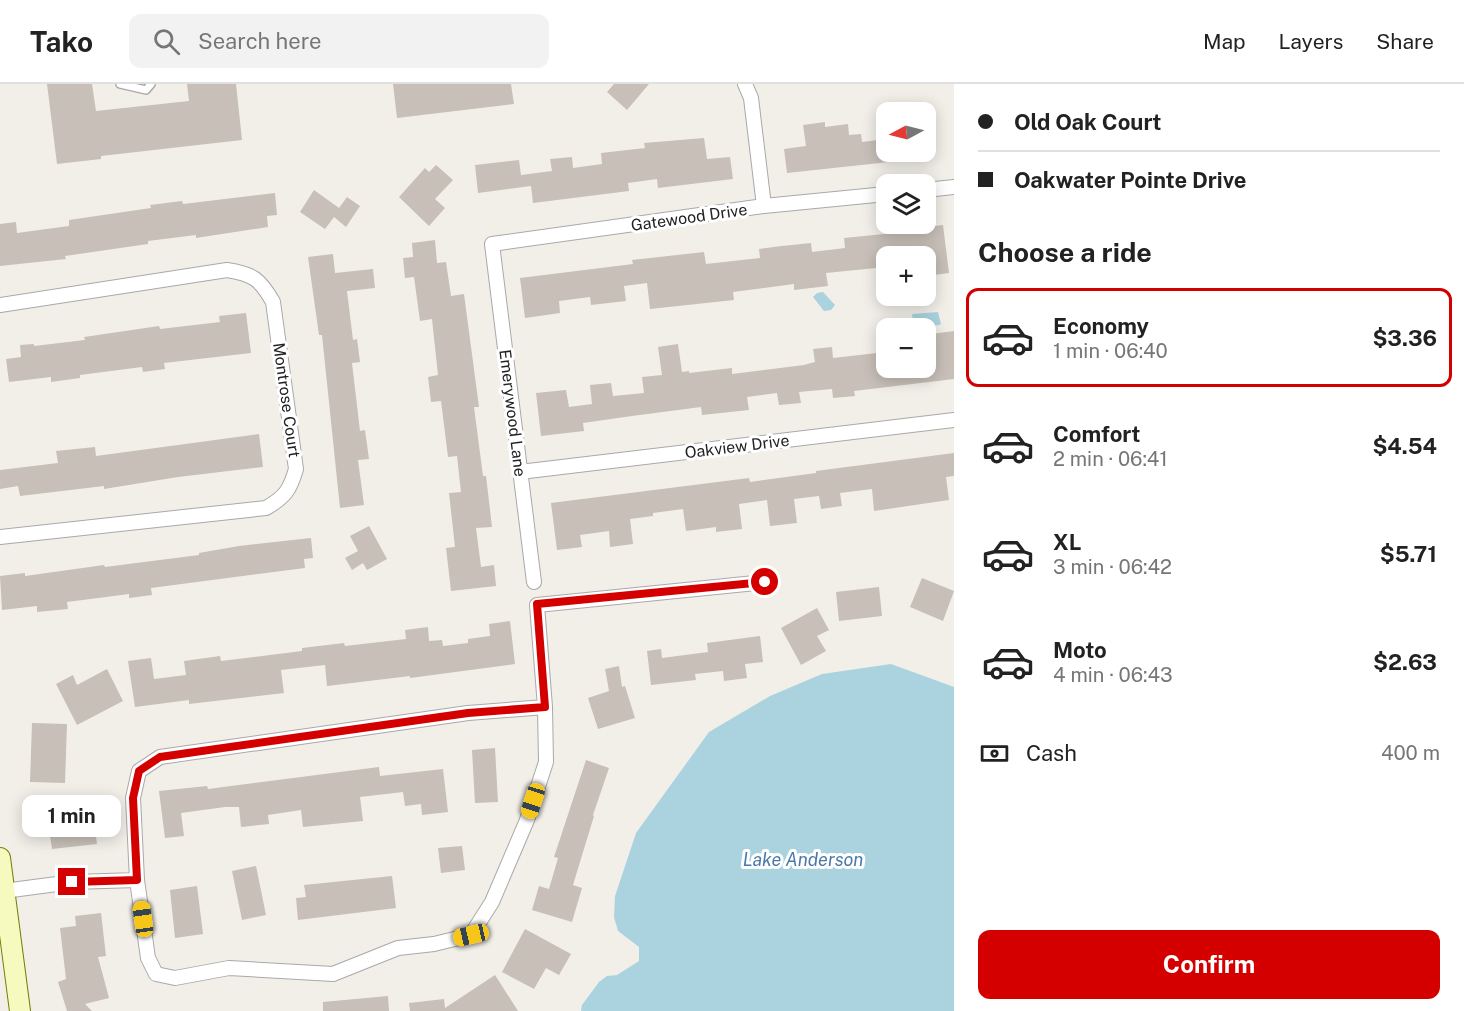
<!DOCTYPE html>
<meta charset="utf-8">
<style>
body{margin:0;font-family:"Public Sans",sans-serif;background:#f2f2f2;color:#222;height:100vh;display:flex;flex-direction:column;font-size:22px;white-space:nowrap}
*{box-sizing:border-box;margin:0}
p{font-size:20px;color:#767676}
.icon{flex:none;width:33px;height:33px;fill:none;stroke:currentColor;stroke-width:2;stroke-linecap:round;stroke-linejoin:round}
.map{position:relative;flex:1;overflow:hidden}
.panel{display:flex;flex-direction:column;background:#fff;width:510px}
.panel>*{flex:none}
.hud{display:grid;align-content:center;height:132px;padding:0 24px;background:#fff}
.needle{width:39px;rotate:263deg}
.buttons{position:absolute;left:876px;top:18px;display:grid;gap:12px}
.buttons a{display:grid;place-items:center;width:60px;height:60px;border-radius:12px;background:#fff;box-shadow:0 3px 15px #0003;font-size:30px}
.end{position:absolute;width:27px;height:27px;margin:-14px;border:8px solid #d40000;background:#fff;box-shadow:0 0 0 3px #fff}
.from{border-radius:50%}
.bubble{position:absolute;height:42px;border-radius:12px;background:#fff;box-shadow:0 3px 15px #0003;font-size:20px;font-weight:700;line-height:42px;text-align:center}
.car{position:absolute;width:18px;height:36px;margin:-18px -9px;border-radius:8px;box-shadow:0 0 4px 2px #0007;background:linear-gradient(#f5c518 24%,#345 0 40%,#f5c518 0 76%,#345 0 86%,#f5c518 0)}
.hud b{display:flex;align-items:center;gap:21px;height:57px;font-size:22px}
.hud b+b{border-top:2px solid #e0e0e0}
.hud i{width:15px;height:15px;background:#222}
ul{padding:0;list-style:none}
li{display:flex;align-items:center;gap:18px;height:99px;margin:0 12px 9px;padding:0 12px;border:3px solid transparent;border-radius:12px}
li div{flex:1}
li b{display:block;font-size:22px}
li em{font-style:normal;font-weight:700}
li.active{border-color:#d40000}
li>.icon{width:54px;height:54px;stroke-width:1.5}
h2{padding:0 24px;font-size:27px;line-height:72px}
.pay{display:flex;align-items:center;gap:15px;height:66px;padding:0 24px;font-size:22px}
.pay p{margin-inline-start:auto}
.primary-button{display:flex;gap:12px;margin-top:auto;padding:12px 24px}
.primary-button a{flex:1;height:69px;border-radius:12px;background:#d40000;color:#fff;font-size:24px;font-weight:700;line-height:69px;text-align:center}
header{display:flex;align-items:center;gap:36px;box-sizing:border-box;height:84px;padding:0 30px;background:#fff;border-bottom:2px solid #e0e0e0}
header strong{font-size:28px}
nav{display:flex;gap:33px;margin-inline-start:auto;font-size:21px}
.search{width:420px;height:54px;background:#f2f2f2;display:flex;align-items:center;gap:15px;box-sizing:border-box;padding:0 21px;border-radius:12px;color:#767676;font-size:22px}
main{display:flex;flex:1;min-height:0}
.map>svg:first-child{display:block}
.water{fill:#aad3df}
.building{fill:#c7bfb8}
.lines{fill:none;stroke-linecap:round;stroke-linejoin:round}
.lane-casing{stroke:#a9a9a9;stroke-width:10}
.street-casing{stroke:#a9a9a9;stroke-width:16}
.secondary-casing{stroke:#707d05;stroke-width:22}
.lane{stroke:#fff;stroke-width:7}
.street{stroke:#fff;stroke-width:14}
.secondary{stroke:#f7fabf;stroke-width:20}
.route{stroke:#d40000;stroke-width:8}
.labels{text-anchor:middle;stroke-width:6;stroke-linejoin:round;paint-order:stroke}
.street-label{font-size:16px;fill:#222;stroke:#fff}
.water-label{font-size:18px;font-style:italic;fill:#4a7aab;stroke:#fff}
</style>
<header>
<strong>Tako</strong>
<div class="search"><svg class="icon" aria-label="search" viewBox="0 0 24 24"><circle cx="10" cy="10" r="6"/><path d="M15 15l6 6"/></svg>Search here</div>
<nav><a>Map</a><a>Layers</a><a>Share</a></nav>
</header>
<main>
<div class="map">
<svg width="954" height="927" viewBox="0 0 954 927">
<rect width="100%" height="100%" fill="#f2efe9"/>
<path class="water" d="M823,208L835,221L831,226L824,227L813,213L817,209Z
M938,228L941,240L939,241L914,244L912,230Z
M891,580L954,603V927H581L582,921L599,898L607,892L617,891L639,877V863L618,847L614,833L615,812L636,749L709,648L770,612L822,590Z"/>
<path class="building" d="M47,0H92L96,27L189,17L187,0H236L242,56L101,72V75L57,80Z
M393,0H511L514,20L397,34Z
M614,0H649L627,26L607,8Z
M825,38V43L848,40L849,51L861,50L862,58L886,55L889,78L787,89L784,65L806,62L803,41Z
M704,54L707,75L730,73L733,95L658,104L657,95L628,99L629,107L533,119L531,102L478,109L475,81L519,76L521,91L552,87L550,75L572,73L573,84L602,80L601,69L645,64L644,59Z
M436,81L453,96L435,115L445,124L429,142L399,113L425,84L429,88Z
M314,106L339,124L347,113L360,122L346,143L334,133L325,145L300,128Z
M275,109L277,131L267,132L268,143L196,154V151L148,157V160L65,172L66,175L0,182V140L16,138L17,149L69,142V136L151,124L150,121L182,117L183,120Z
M943,141L949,189L926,192V172H886V183L826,189L828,202L794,206V200L733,208L734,216L650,225L647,199L624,202L626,217L591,221L590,213L559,217L560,229L525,234L520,194L633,180L632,176L704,168L706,180L760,174L759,165L782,162L811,159L812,168L845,164L844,154L894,149L893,147Z
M435,156L437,179L446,178L451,212L464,210L479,323H474L483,392H486L492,443L476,444L481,483L494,481L496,502L451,507L446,464L455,463L449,409L461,408L457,372L448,373L441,317L431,318L428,293L438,291L432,235L420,237L414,193L405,194L403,174L413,173L412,159Z
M333,170L335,189L373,185L375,204L347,207L353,256L357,255L360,278L352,279L360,347L365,346L369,375L358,376L364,421L340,424L322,251H319L308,173Z
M246,229L251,269L164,279L165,285L143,288L142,283L80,291V294L51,298V293L9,298L6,275L21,273L20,261L34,260V262L85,256L84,253L159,242L160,245L220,238L219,232Z
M954,247V295L854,307L855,312L833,314L832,305L799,308L801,319L779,321L777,309L747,313L749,326L702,331L701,323L632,332L583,339L584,347L541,352L536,309L566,306L569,323L592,320L590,301L611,299L613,312L644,309L642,293L662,291L658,263L678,260L682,288L689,287V289L732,284V290L804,281L815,278L813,265L832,263L833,274L886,268V284H926V274L934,273L931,250Z
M259,350L263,383L178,393L104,405V402L20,412L18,402L0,405V386L58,379L56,367L95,363L96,372Z
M954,369V392L946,393L949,416L874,427L872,405L840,409L842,422L821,425L819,412L794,415L797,439L770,442L767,416L739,420L742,445L716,448V443L686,447L683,425L653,429V432L630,435L633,460L610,463L609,447L580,451L582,463L557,466L551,419L749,394L750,398L816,389V387Z
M369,442L387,475L367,486L363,479L352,486L345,474L358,467L350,452Z
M311,454L313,474L304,475L305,484L151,504L152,511L129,514V510L67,518L68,525L37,528V522L2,526L0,492L25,489V492L104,481L105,483L199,471V469L239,462Z
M922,494L954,507L943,537L910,523Z
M879,503L882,532L839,537L836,508Z
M817,524L829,546L817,552L826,567L801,581L781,544Z
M510,537L515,580L410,594V592L327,602L325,581L281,586L284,609L189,620V616L135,623L128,577L151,574L154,595L186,591L184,577L220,572L221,577L302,567V564L344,559L345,562L406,555L405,546L428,543L429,557L442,556L443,562L468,559V555L490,552L489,540Z
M760,552L763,578L745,580L747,594L724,597L723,587L695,590L696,596L651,601L647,567L661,565L662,574L708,568L707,559Z
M619,582L622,603L625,602L635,634L598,645L588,614L609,607L605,585Z
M107,585L123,617L77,641L56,600L73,591L77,601Z
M32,639L67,640L65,699L30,698Z
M495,664L498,718L475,719L472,666Z
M586,676L609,684L593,731L594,732L573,801L582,804L572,838L532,826L539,802L549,805L558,774L554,773Z
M379,683L380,692L443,685L448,728L422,731L421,720L405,722L403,708L360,713L363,737L303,743L301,726L268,731L269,740L241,743L239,723H225L181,729L184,752L165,754L159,707L207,702L208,705Z
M91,714L97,760L52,765L47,732L60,730L59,718Z
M462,762L465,786L441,789L438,764Z
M256,782L266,831L242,836L232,787Z
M392,792L396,824L298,836L296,814L306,813L304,801Z
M197,802L203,850L175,854L170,806Z
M101,829L106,872L98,873L109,914L85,920L92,927H67L58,898L66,895L60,844L76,842L75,832Z
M525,845L571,870L559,891L546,884L534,905L502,888Z
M495,891L518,927H410L409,919L444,915L445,924Z
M388,912L389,927H323V918Z"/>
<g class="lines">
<defs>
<path id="lane" d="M120,0L146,6L151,0"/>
<path id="street" d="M745,0L751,14L764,122
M926,106L954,103
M0,221L227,186C253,190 260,195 273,218L296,385C290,406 285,413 266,424L0,453
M520,388L954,336
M534,498L492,160L764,122L886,110
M545,623L468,629L160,673L139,687L133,714L137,796L148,874L156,890L175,894L229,884L333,890L398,864L434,860L471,851L492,818L527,736L546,678L545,623L537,521L765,498
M4,807L72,798L137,796"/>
<path id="secondary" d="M0,774L20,927"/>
</defs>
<use href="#lane" class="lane-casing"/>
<use href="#street" class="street-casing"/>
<use href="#secondary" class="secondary-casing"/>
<use href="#lane" class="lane"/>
<use href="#street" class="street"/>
<use href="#secondary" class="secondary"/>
</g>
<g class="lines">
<path class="route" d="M72,798L137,796L133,714L139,687L160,673L468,629L545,623L537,520L765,498"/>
</g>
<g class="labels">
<g class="street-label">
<text transform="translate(689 133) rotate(-8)" y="6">Gatewood Drive</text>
<text transform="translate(287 316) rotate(82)" y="6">Montrose Court</text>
<text transform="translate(513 329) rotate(83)" y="6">Emerywood Lane</text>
<text transform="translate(737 362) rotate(-7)" y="6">Oakview Drive</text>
</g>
<g class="water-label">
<text x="803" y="782">Lake Anderson</text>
</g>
</g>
</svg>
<div class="buttons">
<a><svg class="needle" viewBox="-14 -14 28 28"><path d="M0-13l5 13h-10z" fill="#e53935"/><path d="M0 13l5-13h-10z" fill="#767676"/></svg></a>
<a><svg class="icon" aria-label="layers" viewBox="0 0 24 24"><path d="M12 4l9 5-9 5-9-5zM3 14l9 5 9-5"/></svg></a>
<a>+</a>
<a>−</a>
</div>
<i class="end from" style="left:765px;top:498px"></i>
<i class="end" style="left:72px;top:798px"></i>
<div class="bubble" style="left:22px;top:711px;width:99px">1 min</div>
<i class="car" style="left:533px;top:717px;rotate:198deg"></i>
<i class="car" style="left:143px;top:835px;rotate:352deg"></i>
<i class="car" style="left:471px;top:851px;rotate:257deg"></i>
</div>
<section class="panel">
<div class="hud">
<b><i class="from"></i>Old Oak Court</b>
<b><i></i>Oakwater Pointe Drive</b>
</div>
<h2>Choose a ride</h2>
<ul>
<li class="active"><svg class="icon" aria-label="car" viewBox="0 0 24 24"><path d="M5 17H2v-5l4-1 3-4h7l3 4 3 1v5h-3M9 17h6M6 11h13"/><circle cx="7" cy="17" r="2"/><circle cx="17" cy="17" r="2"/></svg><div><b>Economy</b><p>1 min · 06:40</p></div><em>$3.36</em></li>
<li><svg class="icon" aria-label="car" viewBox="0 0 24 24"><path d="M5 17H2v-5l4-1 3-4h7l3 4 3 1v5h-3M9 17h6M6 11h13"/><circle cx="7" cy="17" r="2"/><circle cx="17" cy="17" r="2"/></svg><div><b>Comfort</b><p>2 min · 06:41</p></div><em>$4.54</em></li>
<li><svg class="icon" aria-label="car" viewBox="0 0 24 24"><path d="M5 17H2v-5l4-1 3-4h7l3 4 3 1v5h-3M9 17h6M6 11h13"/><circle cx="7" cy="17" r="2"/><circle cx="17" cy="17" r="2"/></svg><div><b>XL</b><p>3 min · 06:42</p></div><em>$5.71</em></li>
<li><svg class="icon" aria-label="car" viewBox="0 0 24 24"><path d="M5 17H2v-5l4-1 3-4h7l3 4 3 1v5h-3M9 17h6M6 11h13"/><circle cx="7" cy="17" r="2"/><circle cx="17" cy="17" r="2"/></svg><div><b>Moto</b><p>4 min · 06:43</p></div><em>$2.63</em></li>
</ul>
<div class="pay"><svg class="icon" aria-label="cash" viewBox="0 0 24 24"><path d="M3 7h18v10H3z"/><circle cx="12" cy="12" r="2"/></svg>Cash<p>400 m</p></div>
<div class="primary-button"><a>Confirm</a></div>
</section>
</main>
